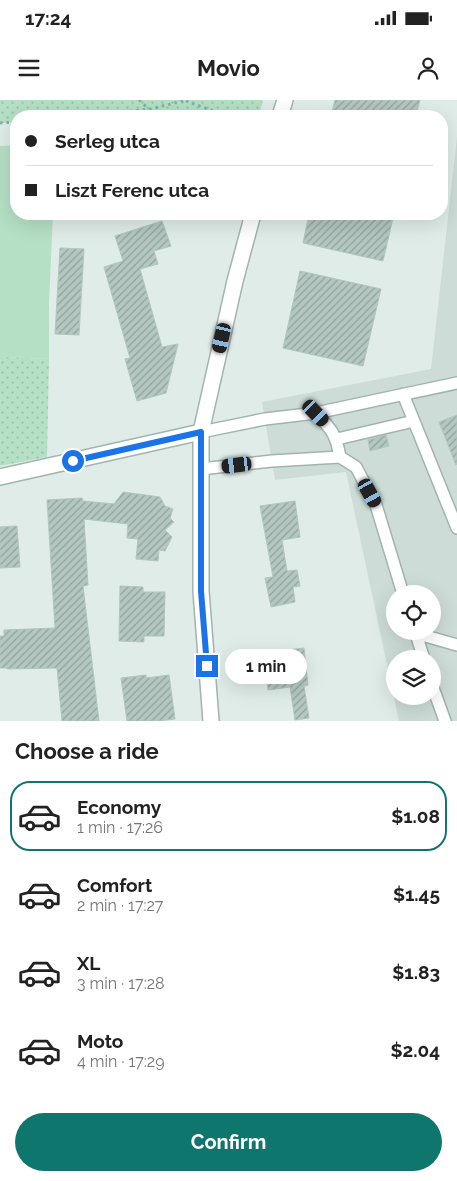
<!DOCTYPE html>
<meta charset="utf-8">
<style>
body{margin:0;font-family:Raleway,sans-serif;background:#f6f6f6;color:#222;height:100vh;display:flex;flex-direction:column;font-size:19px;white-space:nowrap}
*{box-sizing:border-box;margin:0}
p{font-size:16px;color:#767676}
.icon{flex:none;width:28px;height:28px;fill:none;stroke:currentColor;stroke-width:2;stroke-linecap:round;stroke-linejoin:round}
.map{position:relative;height:621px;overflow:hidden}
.side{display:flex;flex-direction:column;background:#fff;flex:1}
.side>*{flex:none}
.guide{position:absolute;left:10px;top:10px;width:438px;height:110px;border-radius:20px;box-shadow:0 5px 20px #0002;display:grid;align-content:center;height:110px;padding:0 15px;background:#fff}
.fabs{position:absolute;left:386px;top:485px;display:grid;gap:10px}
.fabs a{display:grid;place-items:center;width:55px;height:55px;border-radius:50%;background:#fff;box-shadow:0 5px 20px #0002;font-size:25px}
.end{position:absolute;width:22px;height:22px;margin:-11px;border:6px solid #1a73e8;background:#fff;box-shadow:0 0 0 2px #fff}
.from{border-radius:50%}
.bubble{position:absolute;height:35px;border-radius:18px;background:#fff;box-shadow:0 5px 20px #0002;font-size:16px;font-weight:700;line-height:35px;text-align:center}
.car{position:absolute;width:15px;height:30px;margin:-15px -8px;border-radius:6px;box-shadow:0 0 4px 1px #0007;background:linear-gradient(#222 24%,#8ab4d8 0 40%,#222 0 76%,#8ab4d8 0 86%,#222 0)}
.guide b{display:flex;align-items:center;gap:18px;height:48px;font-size:19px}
.guide b+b{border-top:1px solid #e0e0e0}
.guide i{width:12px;height:12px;background:#222}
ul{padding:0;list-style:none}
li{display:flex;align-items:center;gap:15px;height:70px;margin:0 10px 8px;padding:0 5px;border:2px solid transparent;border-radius:20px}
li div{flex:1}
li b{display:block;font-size:19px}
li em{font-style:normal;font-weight:700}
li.active{border-color:#0f766e}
li>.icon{width:45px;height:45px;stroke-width:1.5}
h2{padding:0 15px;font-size:22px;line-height:60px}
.cta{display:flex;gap:10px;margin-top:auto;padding:10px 15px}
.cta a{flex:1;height:58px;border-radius:30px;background:#0f766e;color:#fff;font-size:20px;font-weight:700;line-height:58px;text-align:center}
.status{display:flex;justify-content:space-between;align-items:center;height:35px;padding:0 25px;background:#fff;direction:ltr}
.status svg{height:14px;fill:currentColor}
header{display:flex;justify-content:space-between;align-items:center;height:65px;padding:0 15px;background:#fff;font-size:22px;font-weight:700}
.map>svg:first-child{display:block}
.built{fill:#cddcd7;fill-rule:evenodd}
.green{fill:#b5e0c5}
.park{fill:url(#park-dots)}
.building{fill:url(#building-hatch);stroke:#b1c6bf}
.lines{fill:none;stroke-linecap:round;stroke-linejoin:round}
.service-casing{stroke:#a1b4b0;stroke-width:14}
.minor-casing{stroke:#a1b4b0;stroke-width:18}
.tertiary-casing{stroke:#a1b4b0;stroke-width:18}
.path{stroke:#7cb3a7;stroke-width:3;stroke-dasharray:2.5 4;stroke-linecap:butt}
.service{stroke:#fff;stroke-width:11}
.minor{stroke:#fff;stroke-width:15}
.tertiary{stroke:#fff;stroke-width:15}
.route{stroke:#1a73e8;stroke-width:6}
</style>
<div class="status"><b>17:24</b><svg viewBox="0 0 49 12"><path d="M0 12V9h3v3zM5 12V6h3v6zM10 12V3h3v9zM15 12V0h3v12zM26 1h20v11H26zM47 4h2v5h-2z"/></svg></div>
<header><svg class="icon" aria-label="menu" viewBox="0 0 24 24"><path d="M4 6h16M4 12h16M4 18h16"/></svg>Movio<svg class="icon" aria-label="person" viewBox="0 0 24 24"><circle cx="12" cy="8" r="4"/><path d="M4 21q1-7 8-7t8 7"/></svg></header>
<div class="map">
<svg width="457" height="621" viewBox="0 0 457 621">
<defs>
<pattern id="park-dots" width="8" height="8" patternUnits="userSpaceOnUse" patternTransform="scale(1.25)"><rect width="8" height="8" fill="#b5e0c5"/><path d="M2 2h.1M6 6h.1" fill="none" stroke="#9bc1aa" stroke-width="1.8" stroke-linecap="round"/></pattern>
<pattern id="building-hatch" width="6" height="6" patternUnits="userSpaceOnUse" patternTransform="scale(1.25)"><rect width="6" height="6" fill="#b4c7c1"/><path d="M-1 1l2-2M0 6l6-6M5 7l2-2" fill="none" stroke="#92a39e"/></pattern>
</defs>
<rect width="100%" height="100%" fill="#dfece8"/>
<path class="built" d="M457,37V621H399L346,372L275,380L262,302L431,269ZM395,494H432V531H395ZM395,559H432V596H395Z"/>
<path class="green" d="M16,45V114H53L49,203V259L0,257V46Z"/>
<path class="park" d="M0,0H263L259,16H111V15L91,16H16V22L0,23Z
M0,257L49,259L47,357L0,366Z"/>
<path class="building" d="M335,0H420L416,16H331Z
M309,114H394L383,161L303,143Z
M162,121L171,146L154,151L158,164L140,169L162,247L178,244L166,293L137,301L125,259L130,258L104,167L123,161L115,136Z
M60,148L84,149L79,235L55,234Z
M300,171L381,189L363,266L283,248Z
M457,315V364L456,365L439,322Z
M386,335L389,346L370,351L368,340Z
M123,392L160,397L165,406L173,409L170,418L174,422L165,430L172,437L165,451L159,450L158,461L136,459L138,439L127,438L128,424L84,419L88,485L83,486L99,621H62L57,568L7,569V568H0V536H4V530L55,528L47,400L82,398L83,401L114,404Z
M295,401L300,437L282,440L287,471L297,470L300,486L293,487L295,502L271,507L265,478L273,477L260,406Z
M17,426L20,467L0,468V427Z
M120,486L143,487V492H165L164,536H144V542L119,541Z
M304,548L308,585L304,586L309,618L295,620L290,587L268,590L264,553Z
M146,575V578L169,575L175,619L158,621H127L121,578Z"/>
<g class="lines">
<defs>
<path id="service" d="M403,294L457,428
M316,313C332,330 336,334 340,357L356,367L376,405L403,494
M201,332L265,319L316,313L457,283
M337,339L414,321
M201,369L272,361L340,357
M415,531L424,559
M415,533L457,545
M432,585L445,621"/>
<path id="minor" d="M0,377L201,332"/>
<path id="tertiary" d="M280,16L285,0
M211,621L201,491V332L235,181L253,114"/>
</defs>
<use href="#service" class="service-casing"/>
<use href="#minor" class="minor-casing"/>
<use href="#tertiary" class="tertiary-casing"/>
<path class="path" d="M139,0L149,9
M186,1L227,16
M91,16L150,9L187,0
M0,23L16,22"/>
<use href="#service" class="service"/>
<use href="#minor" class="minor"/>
<use href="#tertiary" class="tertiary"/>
</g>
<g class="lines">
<path class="route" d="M73,361L201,332V491L207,566"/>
</g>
</svg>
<div class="fabs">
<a><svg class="icon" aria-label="locate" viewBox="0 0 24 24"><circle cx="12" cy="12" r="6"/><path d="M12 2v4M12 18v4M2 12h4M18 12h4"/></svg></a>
<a><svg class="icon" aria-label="layers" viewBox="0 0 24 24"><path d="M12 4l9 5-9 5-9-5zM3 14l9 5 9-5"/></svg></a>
</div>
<i class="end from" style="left:73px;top:361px"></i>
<i class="end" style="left:207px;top:566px"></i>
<div class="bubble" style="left:225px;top:549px;width:82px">1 min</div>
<i class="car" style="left:222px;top:238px;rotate:193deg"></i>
<i class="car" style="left:316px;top:313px;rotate:136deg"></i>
<i class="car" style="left:237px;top:365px;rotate:263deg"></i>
<i class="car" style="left:370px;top:393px;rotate:151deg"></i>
<div class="guide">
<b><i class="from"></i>Serleg utca</b>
<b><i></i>Liszt Ferenc utca</b>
</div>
</div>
<section class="side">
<h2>Choose a ride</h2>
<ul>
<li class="active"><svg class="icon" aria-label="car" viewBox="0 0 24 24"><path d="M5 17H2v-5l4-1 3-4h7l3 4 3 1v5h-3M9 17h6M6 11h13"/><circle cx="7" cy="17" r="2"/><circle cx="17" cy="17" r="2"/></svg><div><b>Economy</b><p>1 min · 17:26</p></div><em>$1.08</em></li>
<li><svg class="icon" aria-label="car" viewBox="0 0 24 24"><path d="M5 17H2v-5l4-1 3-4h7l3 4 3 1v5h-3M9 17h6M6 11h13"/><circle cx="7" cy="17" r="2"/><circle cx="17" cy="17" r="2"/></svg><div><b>Comfort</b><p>2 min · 17:27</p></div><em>$1.45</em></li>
<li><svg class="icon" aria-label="car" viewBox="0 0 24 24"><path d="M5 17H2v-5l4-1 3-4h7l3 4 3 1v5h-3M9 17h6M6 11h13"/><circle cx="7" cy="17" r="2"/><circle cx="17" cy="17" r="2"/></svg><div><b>XL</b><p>3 min · 17:28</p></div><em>$1.83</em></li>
<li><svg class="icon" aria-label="car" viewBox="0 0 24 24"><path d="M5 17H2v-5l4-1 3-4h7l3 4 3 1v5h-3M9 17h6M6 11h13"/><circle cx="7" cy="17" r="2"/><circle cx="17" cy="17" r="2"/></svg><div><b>Moto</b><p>4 min · 17:29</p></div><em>$2.04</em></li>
</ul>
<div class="cta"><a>Confirm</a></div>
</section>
